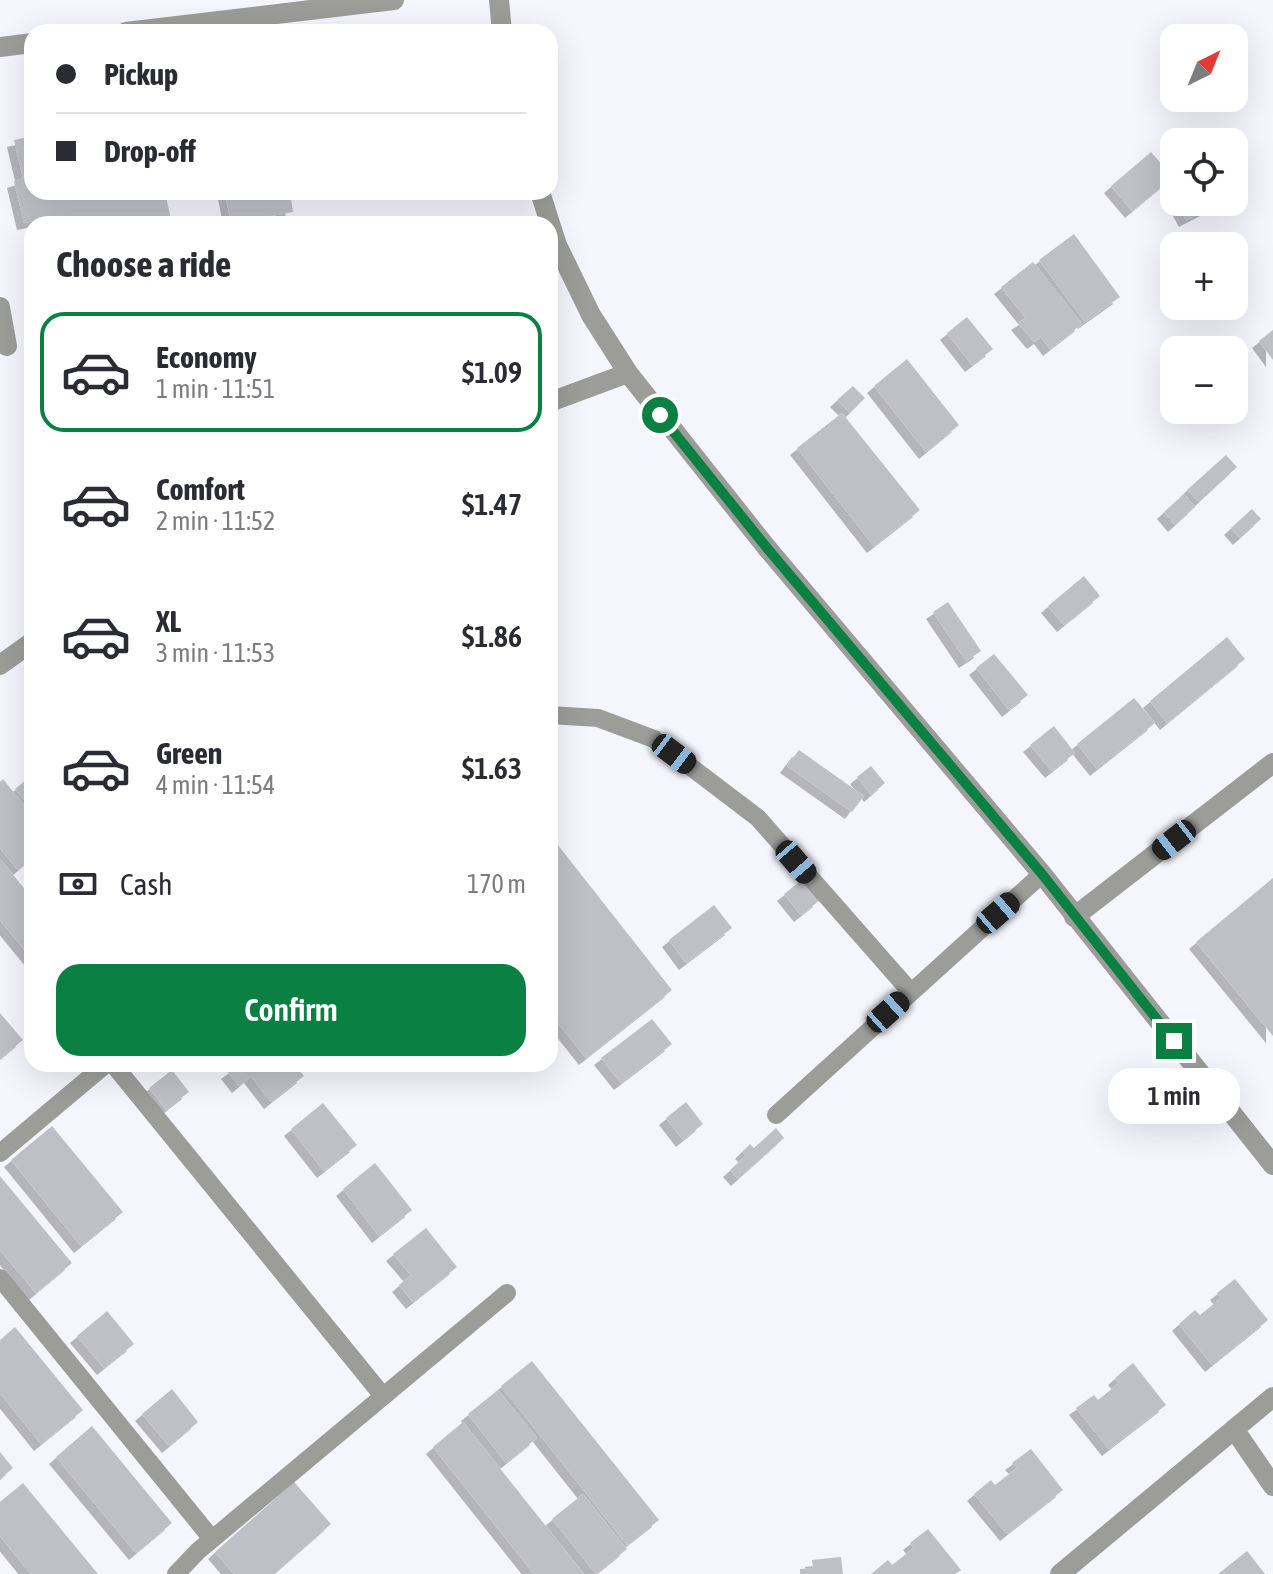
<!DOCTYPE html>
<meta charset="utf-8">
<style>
body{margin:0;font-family:"Asap Condensed",sans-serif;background:#f2f2f3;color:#2b2b33;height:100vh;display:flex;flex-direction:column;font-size:30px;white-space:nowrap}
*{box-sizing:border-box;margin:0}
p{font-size:26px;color:#7c7c81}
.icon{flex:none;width:44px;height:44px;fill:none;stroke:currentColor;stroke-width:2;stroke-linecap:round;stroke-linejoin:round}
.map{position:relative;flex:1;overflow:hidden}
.drawer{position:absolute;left:24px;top:216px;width:534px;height:856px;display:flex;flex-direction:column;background:#fff;border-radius:24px;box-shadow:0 8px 32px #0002}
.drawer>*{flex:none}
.hud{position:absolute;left:24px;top:24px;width:534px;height:176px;border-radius:24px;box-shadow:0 8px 32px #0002;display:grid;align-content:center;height:176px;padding:0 32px;background:#fff}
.needle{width:52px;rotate:43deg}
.buttons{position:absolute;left:1160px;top:24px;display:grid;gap:16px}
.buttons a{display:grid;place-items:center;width:88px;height:88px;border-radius:16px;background:#fff;box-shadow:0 8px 32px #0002;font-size:40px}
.end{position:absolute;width:36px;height:36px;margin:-18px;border:10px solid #0b8043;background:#fff;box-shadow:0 0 0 4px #fff}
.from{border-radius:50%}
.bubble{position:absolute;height:56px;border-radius:24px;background:#fff;box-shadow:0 8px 32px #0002;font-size:26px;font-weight:600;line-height:56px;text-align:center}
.car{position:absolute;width:24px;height:48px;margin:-24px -12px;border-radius:10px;box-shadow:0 0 6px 2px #0007;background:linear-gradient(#222 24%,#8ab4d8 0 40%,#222 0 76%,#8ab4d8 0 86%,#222 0)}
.hud b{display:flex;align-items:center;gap:28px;height:76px;font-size:30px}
.hud b+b{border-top:2px solid #e1e1e2}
.hud i{width:20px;height:20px;background:#2b2b33}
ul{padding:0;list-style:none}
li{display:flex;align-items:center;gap:24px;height:120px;margin:0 16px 12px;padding:0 16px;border:4px solid transparent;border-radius:24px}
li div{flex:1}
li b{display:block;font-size:30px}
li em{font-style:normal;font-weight:600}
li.current{border-color:#0b8043}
li>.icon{width:72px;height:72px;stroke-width:1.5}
h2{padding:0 32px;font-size:36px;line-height:96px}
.pay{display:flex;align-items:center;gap:20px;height:88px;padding:0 32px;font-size:30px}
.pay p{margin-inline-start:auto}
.action{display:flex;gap:16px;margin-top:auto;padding:16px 32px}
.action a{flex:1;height:92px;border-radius:24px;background:#0b8043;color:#fff;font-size:32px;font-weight:600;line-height:92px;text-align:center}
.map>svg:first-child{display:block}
.building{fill:#bec0c6;filter:url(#shadow)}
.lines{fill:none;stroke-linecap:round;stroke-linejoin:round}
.service{stroke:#9c9c99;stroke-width:18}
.minor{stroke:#9c9c99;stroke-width:20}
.tertiary{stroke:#9c9c99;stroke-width:20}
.route{stroke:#0b8043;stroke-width:10}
</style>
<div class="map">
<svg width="1273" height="1574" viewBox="0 0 1273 1574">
<defs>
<filter id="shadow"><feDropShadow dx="-7" dy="7" stdDeviation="0" flood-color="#0004"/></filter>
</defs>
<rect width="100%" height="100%" fill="#f5f6fd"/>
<path class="building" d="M32,136V192H165L172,224H45L44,219L24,223L14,181L23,178L14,140Z
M1151,152L1173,177L1132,211L1111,186Z
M225,192H290L293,212L231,223Z
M1176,202H1203L1207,209L1186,220Z
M1074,234L1120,297L1085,322L1039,260Z
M1033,262L1082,324L1050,349L1041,337L1034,342L1018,323L1026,318L1001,287Z
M967,317L993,349L972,365L947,333Z
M1273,330V360L1259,341Z
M907,359L959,425L926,452L874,386Z
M853,386L865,398L850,413L837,400Z
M842,413L920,510L874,546L797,448Z
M1226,455L1237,467L1199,502L1187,490Z
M1184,494L1195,507L1175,525L1164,512Z
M1252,509L1261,519L1240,538L1231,528Z
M1084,576L1100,596L1064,625L1048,606Z
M948,602L981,651L966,661L933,612Z
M1227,637L1245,659L1167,723L1150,701Z
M994,654L1028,695L1009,710L976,668Z
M1134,698L1155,723L1097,769L1077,744Z
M1054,726L1075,753L1052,771L1030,745Z
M799,750L864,796L852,812L787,766Z
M871,766L885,783L871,795L857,777Z
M32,775V810L15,789Z
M3,779L32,815V858L18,870L0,848V782Z
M550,835L672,990L586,1058L550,1013Z
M0,859L32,898V959L0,920Z
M1273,878V1036L1196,942Z
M803,879L820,900L801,915L784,894Z
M714,905L732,928L686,963L669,940Z
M0,1013L23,1040L0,1059Z
M652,1019L672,1044L621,1083L601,1058Z
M239,1064H295L304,1076L271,1102L251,1076L239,1086L228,1072Z
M172,1070L189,1092L166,1110L149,1088Z
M686,1102L703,1124L683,1140L666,1118Z
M323,1103L357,1145L324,1171L291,1129Z
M52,1126L123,1212L81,1246L11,1160Z
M776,1128L784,1138L738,1179L730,1170L746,1156L742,1152L750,1144L754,1148Z
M375,1163L412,1210L379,1236L343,1189Z
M0,1176L72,1263L36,1293L0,1250Z
M426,1228L457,1267L413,1302L399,1285L411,1275L393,1254Z
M1235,1279L1268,1320L1212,1365L1179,1324L1195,1310L1200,1315L1221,1298L1217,1293Z
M107,1311L134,1344L104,1368L77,1336Z
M15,1327L83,1410L41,1444L0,1393V1340Z
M532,1361L659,1520L627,1545L501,1386Z
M1133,1363L1166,1405L1109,1449L1076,1408L1094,1395L1098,1400L1119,1383L1115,1378Z
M172,1389L198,1422L169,1446L142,1414Z
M498,1390L537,1438L506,1463L468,1414Z
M463,1422L584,1574H534L433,1447Z
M92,1426L172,1523L136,1553L56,1457Z
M1031,1449L1063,1490L1007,1534L974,1494L991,1480L995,1485L1017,1468L1012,1463Z
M0,1452L13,1468L0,1479Z
M294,1482L331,1524L274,1574H234L215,1552Z
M23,1483L98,1574H31L0,1536V1502Z
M583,1494L627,1549L596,1574L552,1519Z
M928,1529L961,1570L955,1574H871L888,1560L892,1565L914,1548L910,1543Z
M1247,1551L1265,1574H1218Z
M841,1557L843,1574H800V1569L813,1568L812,1560Z"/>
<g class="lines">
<path class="service" d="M550,715L598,718L654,739L758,818L910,991
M113,1064L383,1396
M776,1115L1042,874
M0,1153L106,1064
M0,1278L212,1539
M176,1574L198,1551L507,1293"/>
<path class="minor" d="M499,0L502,32
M540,192L557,245L591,315L628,373L767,548L1042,874L1273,1165
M0,307L7,346
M550,402L628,373
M0,665L32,642
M1074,917L1273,763
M1234,1429L1273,1486
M1060,1574L1273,1397"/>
<path class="tertiary" d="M126,32L394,0
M0,47L32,43"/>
</g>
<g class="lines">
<path class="route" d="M660,415L767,548L1042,874L1174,1041"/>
</g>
</svg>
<div class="buttons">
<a><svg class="needle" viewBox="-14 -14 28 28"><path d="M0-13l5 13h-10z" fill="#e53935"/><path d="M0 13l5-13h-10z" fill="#7c7c81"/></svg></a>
<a><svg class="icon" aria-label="locate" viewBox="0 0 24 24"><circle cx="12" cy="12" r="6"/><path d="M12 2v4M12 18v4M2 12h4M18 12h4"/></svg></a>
<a>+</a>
<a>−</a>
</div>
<i class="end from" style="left:660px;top:415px"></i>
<i class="end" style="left:1174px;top:1041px"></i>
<div class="bubble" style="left:1108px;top:1068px;width:132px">1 min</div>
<i class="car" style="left:674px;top:754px;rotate:127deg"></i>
<i class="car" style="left:1174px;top:840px;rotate:232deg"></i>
<i class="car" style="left:796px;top:862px;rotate:139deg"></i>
<i class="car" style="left:998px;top:913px;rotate:49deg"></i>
<i class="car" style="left:888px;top:1012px;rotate:48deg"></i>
<div class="hud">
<b><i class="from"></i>Pickup</b>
<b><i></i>Drop-off</b>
</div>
<section class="drawer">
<h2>Choose a ride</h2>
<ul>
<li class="current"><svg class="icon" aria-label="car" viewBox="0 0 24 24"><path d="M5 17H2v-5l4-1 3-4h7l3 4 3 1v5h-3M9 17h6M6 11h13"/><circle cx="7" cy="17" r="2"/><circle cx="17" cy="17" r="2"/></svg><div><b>Economy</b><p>1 min · 11:51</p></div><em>$1.09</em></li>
<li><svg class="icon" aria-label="car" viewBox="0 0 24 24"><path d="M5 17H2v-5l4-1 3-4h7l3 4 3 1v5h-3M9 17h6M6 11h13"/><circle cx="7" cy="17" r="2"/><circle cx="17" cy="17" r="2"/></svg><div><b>Comfort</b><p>2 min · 11:52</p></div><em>$1.47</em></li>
<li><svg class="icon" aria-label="car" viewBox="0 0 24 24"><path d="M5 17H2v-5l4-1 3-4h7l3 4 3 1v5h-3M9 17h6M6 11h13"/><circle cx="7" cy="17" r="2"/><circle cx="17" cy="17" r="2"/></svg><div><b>XL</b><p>3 min · 11:53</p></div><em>$1.86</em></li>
<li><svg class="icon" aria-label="car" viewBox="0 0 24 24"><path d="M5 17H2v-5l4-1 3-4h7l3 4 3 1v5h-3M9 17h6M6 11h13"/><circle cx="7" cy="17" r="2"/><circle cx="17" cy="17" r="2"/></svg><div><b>Green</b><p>4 min · 11:54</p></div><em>$1.63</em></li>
</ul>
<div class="pay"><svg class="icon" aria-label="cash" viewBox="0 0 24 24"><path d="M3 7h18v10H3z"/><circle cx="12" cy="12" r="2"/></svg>Cash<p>170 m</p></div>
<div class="action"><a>Confirm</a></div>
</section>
</div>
